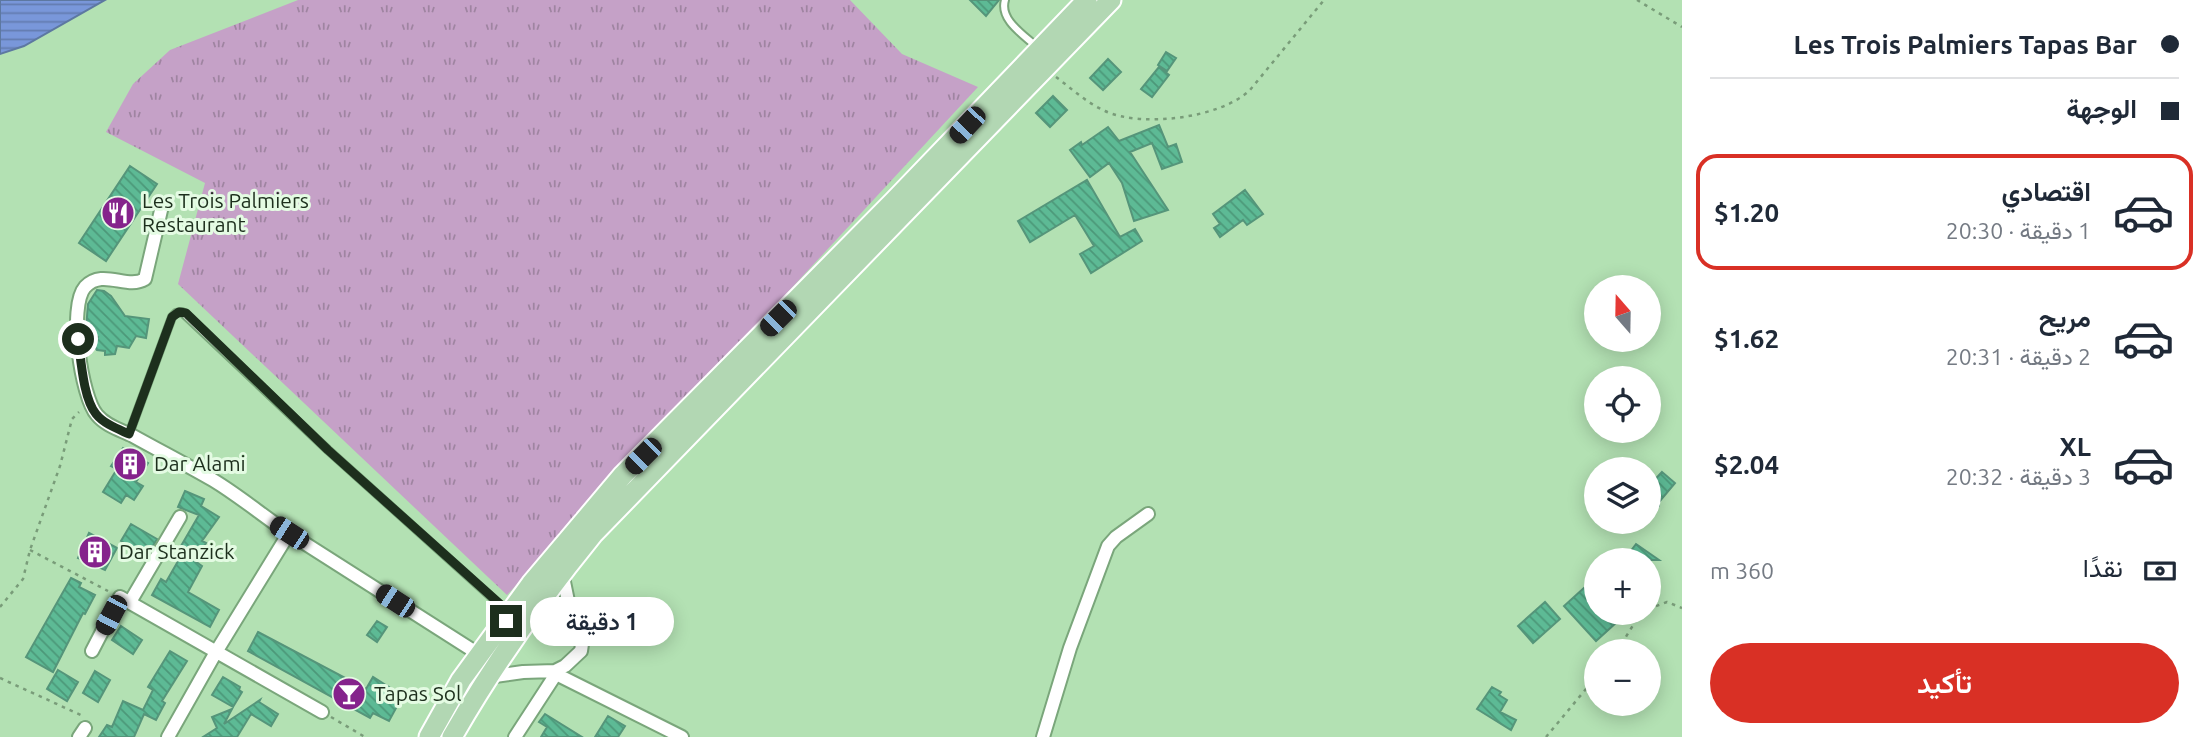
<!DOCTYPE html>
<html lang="ar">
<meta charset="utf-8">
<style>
body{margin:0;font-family:Ubuntu,Vazirmatn,sans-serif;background:#f6f6f7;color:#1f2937;direction:rtl;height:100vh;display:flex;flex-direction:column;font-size:26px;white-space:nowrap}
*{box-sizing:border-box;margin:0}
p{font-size:23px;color:#747a83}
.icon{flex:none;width:38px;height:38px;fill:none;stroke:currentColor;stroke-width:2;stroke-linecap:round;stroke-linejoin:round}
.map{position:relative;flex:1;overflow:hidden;direction:ltr}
.details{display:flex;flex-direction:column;background:#fff;width:525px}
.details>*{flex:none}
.top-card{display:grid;align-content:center;height:154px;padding:0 28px;background:#fff}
.needle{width:46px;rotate:340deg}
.fabs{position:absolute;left:1584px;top:275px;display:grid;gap:14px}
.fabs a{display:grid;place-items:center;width:77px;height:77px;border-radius:50%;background:#fff;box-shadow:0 4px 18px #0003;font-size:35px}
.end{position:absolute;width:32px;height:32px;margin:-16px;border:9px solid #1d2f1d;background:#fff;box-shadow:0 0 0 4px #fff}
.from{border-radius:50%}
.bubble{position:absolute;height:49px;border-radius:24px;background:#fff;box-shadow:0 4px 18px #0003;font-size:23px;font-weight:600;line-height:49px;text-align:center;direction:rtl}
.car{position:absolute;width:21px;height:42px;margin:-21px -10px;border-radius:9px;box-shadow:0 0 5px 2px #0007;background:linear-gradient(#222 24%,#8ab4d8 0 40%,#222 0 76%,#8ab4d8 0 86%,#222 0)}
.top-card b{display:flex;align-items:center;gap:24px;height:66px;font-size:26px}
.top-card b+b{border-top:2px solid #e0e1e3}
.top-card i{width:18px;height:18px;background:#1f2937}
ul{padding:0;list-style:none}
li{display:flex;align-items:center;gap:21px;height:116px;margin:0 14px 10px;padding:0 14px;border:4px solid transparent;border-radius:21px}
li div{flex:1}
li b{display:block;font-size:26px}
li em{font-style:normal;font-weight:600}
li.selected{border-color:#d93025}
li>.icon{width:63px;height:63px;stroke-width:1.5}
.pay{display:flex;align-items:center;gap:18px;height:77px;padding:0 28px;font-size:26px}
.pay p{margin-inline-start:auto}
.primary-button{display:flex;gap:14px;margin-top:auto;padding:14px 28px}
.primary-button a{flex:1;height:80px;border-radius:42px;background:#d93025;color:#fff;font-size:28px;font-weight:600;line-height:80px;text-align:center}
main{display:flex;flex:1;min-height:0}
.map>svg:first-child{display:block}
.grass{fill:url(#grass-tufts)}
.water{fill:url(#water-rules);stroke:#5d78a1;stroke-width:2}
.building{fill:url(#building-back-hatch);stroke:#55957a;stroke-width:2}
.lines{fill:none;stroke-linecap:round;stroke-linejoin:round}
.service-casing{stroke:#7aa67b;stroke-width:10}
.minor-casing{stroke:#7aa67b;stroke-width:16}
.primary-casing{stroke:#fff;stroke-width:23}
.path{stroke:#799c79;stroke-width:2.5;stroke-dasharray:3.5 5;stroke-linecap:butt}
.service{stroke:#fff;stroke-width:6}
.minor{stroke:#fff;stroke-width:12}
.primary{stroke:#b2d7b3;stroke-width:19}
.route{stroke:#1d2f1d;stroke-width:9}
.labels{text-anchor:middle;stroke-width:6;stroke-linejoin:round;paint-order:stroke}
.poi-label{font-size:21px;fill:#1d2f1d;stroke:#e4fbe3;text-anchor:start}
</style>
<main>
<section class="details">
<div class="top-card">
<b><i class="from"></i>Les Trois Palmiers Tapas Bar</b>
<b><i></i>الوجهة</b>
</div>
<ul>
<li class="selected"><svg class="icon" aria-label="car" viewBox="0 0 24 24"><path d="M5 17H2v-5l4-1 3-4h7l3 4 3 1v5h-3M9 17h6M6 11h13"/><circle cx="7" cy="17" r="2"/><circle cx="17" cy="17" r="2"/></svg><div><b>اقتصادي</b><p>1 دقيقة · 20:30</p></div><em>$1.20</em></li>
<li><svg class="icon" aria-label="car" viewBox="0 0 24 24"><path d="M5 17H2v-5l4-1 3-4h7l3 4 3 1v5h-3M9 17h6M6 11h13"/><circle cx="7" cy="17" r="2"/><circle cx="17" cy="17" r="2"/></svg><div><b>مريح</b><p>2 دقيقة · 20:31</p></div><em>$1.62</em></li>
<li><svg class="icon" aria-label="car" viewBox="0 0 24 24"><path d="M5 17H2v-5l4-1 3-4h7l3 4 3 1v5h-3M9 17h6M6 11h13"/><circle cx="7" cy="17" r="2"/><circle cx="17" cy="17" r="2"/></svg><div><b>XL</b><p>3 دقيقة · 20:32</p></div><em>$2.04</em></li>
</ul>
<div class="pay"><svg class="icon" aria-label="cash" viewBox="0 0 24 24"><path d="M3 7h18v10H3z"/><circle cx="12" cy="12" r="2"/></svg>نقدًا<p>360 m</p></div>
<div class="primary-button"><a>تأكيد</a></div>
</section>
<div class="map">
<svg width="1682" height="737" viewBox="0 0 1682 737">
<defs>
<pattern id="grass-tufts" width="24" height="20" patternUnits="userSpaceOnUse" patternTransform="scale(1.75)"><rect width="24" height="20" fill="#c5a1c7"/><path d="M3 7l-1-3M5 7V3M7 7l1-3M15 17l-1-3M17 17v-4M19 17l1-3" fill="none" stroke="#9f84a1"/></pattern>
<pattern id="water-rules" width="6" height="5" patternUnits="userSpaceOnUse" patternTransform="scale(1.75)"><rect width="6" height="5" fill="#7997da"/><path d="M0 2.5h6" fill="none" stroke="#637cb0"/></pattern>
<pattern id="building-back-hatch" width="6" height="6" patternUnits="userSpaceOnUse" patternTransform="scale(1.75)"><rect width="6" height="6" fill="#5dba95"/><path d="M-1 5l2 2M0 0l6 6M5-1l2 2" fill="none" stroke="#4c9879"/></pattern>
</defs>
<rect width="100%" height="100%" fill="#b3e1b3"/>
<path class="grass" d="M298,0H850L902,54L978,87L507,595L178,284L205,183L106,132L133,84L170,50Z"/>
<path class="water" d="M0,0H105L24,46L0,54Z"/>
<path class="building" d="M970,0H999L986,16Z
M1166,52L1176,58L1167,71L1158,65Z
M1108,59L1121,72L1103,90L1090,78Z
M1159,67L1169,75L1152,97L1141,89Z
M1053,96L1067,110L1050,127L1036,113Z
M1159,125L1168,147L1176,144L1182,162L1162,169L1152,143L1130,152L1168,210L1134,221L1122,183L1109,163L1090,177L1070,150L1081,142L1082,145L1108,127L1119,141Z
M130,166L157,184L106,261L79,243Z
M1087,180L1120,237L1135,229L1142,241L1091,273L1080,254L1094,246L1075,215L1030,242L1018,221Z
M1245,190L1263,214L1247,225L1243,220L1220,237L1214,228L1220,224L1213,214Z
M97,290L104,291L111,296L125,316L149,319L146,338L136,336L129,348L117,346L115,354L105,355V351L97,350L93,344L98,337L86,329L88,304Z
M123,448L148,463L136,482L143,486L134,500L126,495L121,503L103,492L117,469L111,466Z
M1662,472L1675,483L1659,502V505L1648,497V487Z
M185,491L204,499L201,506L219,517L202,541L206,543L195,561L202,566L188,592L219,610L210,627L152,595L161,579L166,582L185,549L181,546L199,515L178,507Z
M131,524L157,539L147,556L121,541Z
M89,533L117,548L105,570L78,558Z
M1636,544L1659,560H1634L1627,556Z
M1596,577V612H1628L1596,641L1564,606Z
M71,578L81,583L79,587L95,595L85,614L83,613L53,672L26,657Z
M1545,602L1560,619L1533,643L1518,626Z
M377,621L387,627L377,642L367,635Z
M121,626L142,640L133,654L112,640Z
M258,632L366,689L373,677L389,687L387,691L401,699L389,721L373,713L370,718L248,651Z
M170,651L187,661L162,701L165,703L156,720L144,714L134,737H99L107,725L112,727L123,701L143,710L153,690L148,687Z
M58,670L78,682L67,701L47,689Z
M95,671L110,680L98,702L83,693Z
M223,677L240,687L239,690L242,692L233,707L212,695Z
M1492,687L1501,692L1499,695L1507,700L1500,712L1516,720L1511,730L1477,709Z
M260,700L259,702L278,714L271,726L251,714L237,737H203L217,728L212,717L232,709L224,724Z
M545,714L582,737H541L547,727L539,722Z
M608,716L625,726L618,737H595Z"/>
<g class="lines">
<defs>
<path id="service" d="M1005,0C999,20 1024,35 1038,48
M129,434L172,317L176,313L182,312L328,450L507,611"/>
<path id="minor" d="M162,206L145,279C127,290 103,268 85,287C68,306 81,397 97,415C106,426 121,430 133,436C160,451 187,465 213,480C238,495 262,515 287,532C351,573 415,614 480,655
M130,602L180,517
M92,651L120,597L322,712
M552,672L682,737
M488,677L523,672L555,671L565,666L581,651L583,637L569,606L562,572
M79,737L85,728
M168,737L216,652L289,533
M515,737L556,674
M1043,737L1070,648L1108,546L1116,537L1148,514"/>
<path id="primary" d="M429,737L461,680L531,584L623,475L894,201L1087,0
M452,737C493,665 541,598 593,534L1111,0"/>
</defs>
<use href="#service" class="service-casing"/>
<use href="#minor" class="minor-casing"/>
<use href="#primary" class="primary-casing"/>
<path class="path" d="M1637,0L1682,27
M1056,77C1072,89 1087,103 1105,111C1142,128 1221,118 1250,90L1324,0
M30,550L108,591
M0,607L23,579L30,550L60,466L72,419L79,412
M1648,609L1667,602L1682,608
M1617,651L1637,619L1645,612
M0,678L83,716
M331,717L365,737
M1546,737L1596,677"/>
<use href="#service" class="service"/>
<use href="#minor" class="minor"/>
<use href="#primary" class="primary"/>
</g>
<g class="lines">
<path class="route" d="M78,339C81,359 83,398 96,414C104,424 118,429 129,434L172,317L179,312L186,313L328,450L511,614L506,621"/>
</g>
<defs>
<symbol id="restaurant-disc" viewBox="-11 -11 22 22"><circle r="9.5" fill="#85238c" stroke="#e4fbe3"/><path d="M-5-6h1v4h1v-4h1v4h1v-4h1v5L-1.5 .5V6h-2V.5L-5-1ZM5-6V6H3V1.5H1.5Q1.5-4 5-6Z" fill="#fff"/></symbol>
<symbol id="building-disc" viewBox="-11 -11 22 22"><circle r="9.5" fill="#85238c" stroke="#e4fbe3"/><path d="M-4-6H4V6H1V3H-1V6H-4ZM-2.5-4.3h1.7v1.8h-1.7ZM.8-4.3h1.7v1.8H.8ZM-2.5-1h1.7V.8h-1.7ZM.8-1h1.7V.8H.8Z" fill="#fff"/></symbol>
<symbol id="bar-disc" viewBox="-11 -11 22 22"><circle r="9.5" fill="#85238c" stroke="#e4fbe3"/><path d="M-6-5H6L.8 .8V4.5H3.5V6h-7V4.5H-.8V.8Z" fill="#fff"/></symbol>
</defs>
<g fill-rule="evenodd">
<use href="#restaurant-disc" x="99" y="194" width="38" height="38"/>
<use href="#building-disc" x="111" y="445" width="38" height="38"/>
<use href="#building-disc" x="76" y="533" width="38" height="38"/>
<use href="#bar-disc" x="330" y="675" width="38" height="38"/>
</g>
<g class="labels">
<g class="poi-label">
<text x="142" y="208">Les Trois Palmiers<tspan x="142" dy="24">Restaurant</tspan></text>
<text x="154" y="471">Dar Alami</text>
<text x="119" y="559">Dar Stanzick</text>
<text x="374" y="701">Tapas Sol</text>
</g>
</g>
</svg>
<div class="fabs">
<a><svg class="needle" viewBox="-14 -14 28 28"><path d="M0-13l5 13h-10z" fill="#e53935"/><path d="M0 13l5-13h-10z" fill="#747a83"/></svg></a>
<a><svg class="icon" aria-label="locate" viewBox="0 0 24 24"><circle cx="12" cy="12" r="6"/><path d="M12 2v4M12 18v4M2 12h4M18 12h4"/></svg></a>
<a><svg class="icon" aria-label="layers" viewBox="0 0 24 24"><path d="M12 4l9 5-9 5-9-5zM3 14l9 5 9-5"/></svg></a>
<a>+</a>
<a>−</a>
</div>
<i class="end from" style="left:78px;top:339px"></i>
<i class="end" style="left:506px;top:621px"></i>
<div class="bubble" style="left:530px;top:597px;width:144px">1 دقيقة</div>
<i class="car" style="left:967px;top:125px;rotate:223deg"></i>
<i class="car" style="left:778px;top:318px;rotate:225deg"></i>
<i class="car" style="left:643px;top:456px;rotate:225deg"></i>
<i class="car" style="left:289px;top:533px;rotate:303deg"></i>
<i class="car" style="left:395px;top:601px;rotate:303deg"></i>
<i class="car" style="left:111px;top:615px;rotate:208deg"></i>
</div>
</main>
